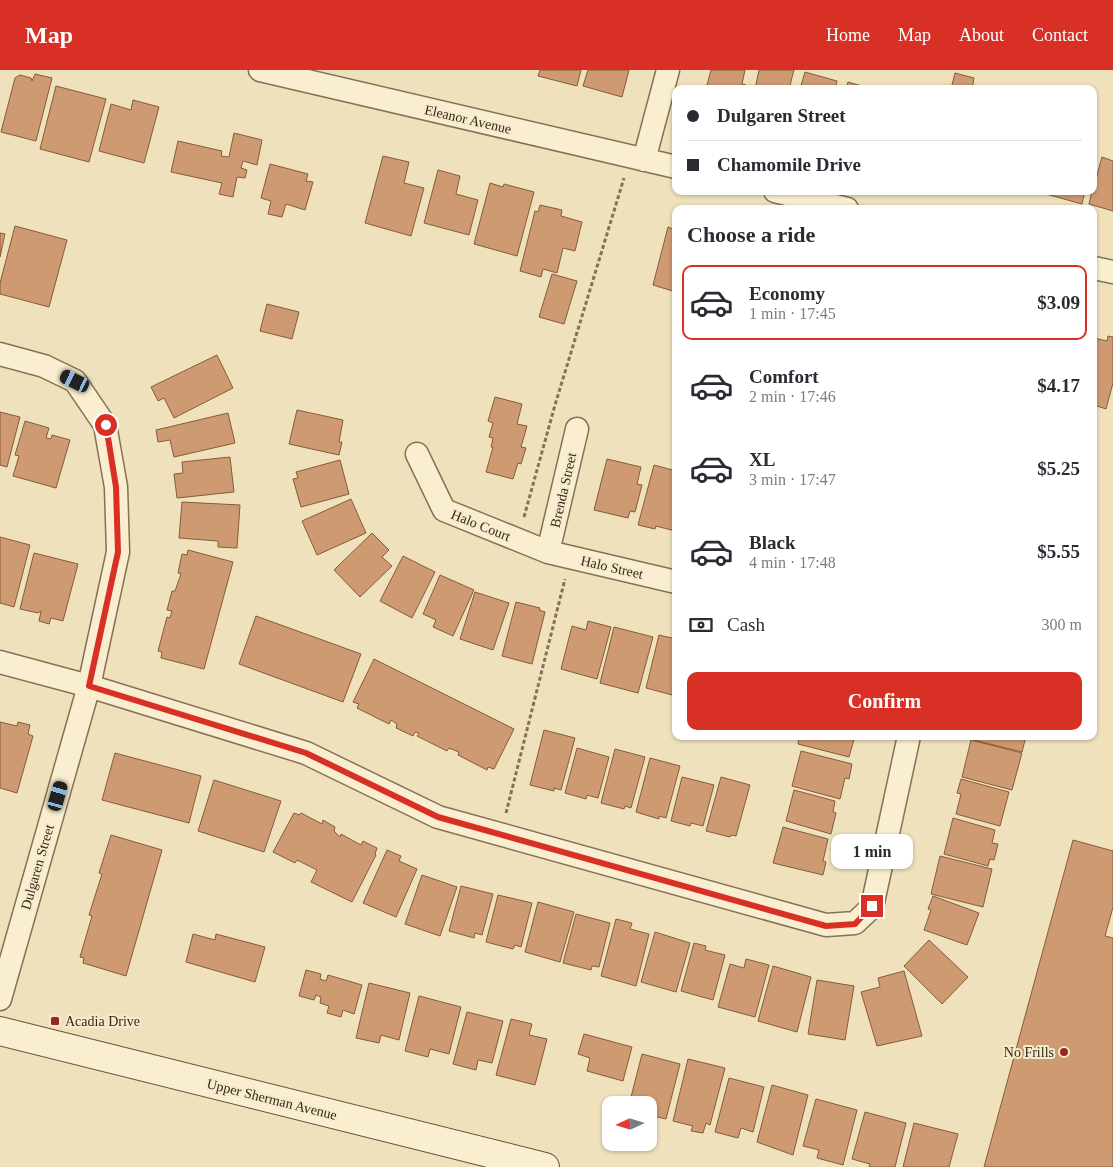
<!DOCTYPE html>
<meta charset="utf-8">
<style>
body{margin:0;font-family:"Times New Roman",serif;background:#f2f2f3;color:#2b2b33;height:100vh;display:flex;flex-direction:column;font-size:19px;white-space:nowrap}
*{box-sizing:border-box;margin:0}
p{font-size:16px;color:#7c7c81}
.icon{flex:none;width:28px;height:28px;fill:none;stroke:currentColor;stroke-width:2;stroke-linecap:round;stroke-linejoin:round}
.map{position:relative;flex:1;overflow:hidden}
.sheet{position:absolute;left:672px;top:135px;width:425px;height:535px;display:flex;flex-direction:column;background:#fff;border-radius:10px;box-shadow:0 1px 4px #0004}
.sheet>*{flex:none}
.hud{position:absolute;left:672px;top:15px;width:425px;height:110px;border-radius:10px;box-shadow:0 1px 4px #0004;display:grid;align-content:center;height:110px;padding:0 15px;background:#fff}
.needle{width:32px;rotate:266deg}
.fabs{position:absolute;left:602px;top:1026px;display:grid;gap:10px}
.fabs a{display:grid;place-items:center;width:55px;height:55px;border-radius:10px;background:#fff;box-shadow:0 1px 4px #0004;font-size:25px}
.end{position:absolute;width:22px;height:22px;margin:-11px;border:6px solid #d93025;background:#fff;box-shadow:0 0 0 2px #fff}
.from{border-radius:50%}
.bubble{position:absolute;height:35px;border-radius:10px;background:#fff;box-shadow:0 1px 4px #0004;font-size:16px;font-weight:700;line-height:35px;text-align:center}
.car{position:absolute;width:15px;height:30px;margin:-15px -8px;border-radius:6px;box-shadow:0 0 4px 1px #0007;background:linear-gradient(#222 24%,#8ab4d8 0 40%,#222 0 76%,#8ab4d8 0 86%,#222 0)}
.hud b{display:flex;align-items:center;gap:18px;height:48px;font-size:19px}
.hud b+b{border-top:1px solid #e1e1e2}
.hud i{width:12px;height:12px;background:#2b2b33}
ul{padding:0;list-style:none}
li{display:flex;align-items:center;gap:15px;height:75px;margin:0 10px 8px;padding:0 5px;border:2px solid transparent;border-radius:10px}
li div{flex:1}
li b{display:block;font-size:19px}
li em{font-style:normal;font-weight:700}
li.selected{border-color:#d93025}
li>.icon{width:45px;height:45px;stroke-width:1.5}
h2{padding:0 15px;font-size:22px;line-height:60px}
.pay{display:flex;align-items:center;gap:12px;height:55px;padding:0 15px;font-size:19px}
.pay p{margin-inline-start:auto}
.button{display:flex;gap:10px;margin-top:auto;padding:10px 15px}
.button a{flex:1;height:58px;border-radius:10px;background:#d93025;color:#fff;font-size:20px;font-weight:700;line-height:58px;text-align:center}
header{display:flex;align-items:center;gap:30px;box-sizing:border-box;height:70px;padding:0 25px;background:#d93025;color:#fff}
header strong{font-size:24px}
nav{display:flex;gap:28px;margin-inline-start:auto;font-size:18px}
.map>svg:first-child{display:block}
.building{fill:#ce9a71;stroke:#865b3b}
.lines{fill:none;stroke-linecap:round;stroke-linejoin:round}
.street-casing{stroke:#867156;stroke-width:25}
.secondary-casing{stroke:#685239;stroke-width:30}
.path{stroke:#867156;stroke-width:3;stroke-dasharray:4 2.5;stroke-linecap:butt}
.street{stroke:#f9eecf;stroke-width:22}
.secondary{stroke:#f9eecf;stroke-width:28}
.route{stroke:#d93025;stroke-width:6}
.poi-dot{fill:#962724;stroke:#f6ebcc;stroke-width:2}
.labels{text-anchor:middle;stroke-width:4;stroke-linejoin:round;paint-order:stroke}
.street-label{font-size:14px;fill:#35281b;stroke:#f6ebcc}
.poi-label{font-size:14px;fill:#35281b;stroke:#f6ebcc;text-anchor:start}
</style>
<header>
<strong>Map</strong>
<nav><a>Home</a><a>Map</a><a>About</a><a>Contact</a></nav>
</header>
<div class="map">
<svg width="1113" height="1097" viewBox="0 0 1113 1097">
<rect width="100%" height="100%" fill="#eee1bc"/>
<path class="building" d="M540,0H581L577,16L538,6Z
M588,0H629L622,27L583,16Z
M711,0H745L742,14L746,15L745,19H706Z
M759,0H794L789,19H755Z
M805,2L837,11L835,19H800Z
M955,3L974,8L972,19H951Z
M35,4L52,8L36,71L1,62L15,8L20,5L31,8L32,11Z
M848,12L872,19H846Z
M56,16L106,29L89,92L40,79Z
M133,30L159,37L144,93L99,81L111,34L131,40Z
M234,63L262,70L257,95L243,91L241,98L247,100L245,108L237,107L233,127L219,124L222,113L171,102L178,71L222,81L221,86L229,87Z
M383,86L409,92L404,113L424,118L411,166L365,153Z
M1102,87L1113,91V141L1089,134L1092,121H1094V116Z
M270,94L308,104L306,111L313,112L305,140L286,134L282,147L268,144L271,131L261,128Z
M438,100L460,106L456,124L478,130L469,165L424,153Z
M490,113L503,117L504,114L534,122L517,186L474,174Z
M1047,121H1085L1082,134L1046,124Z
M540,135L562,140L561,146L582,152L575,181L563,178L557,203L543,199L541,207L520,201L535,141L538,142Z
M15,156L67,170L49,237L0,224V213Z
M668,157L676,160V222L653,215Z
M0,163L5,164L0,187Z
M552,204L577,211L564,254L539,247Z
M267,234L299,242L292,269L260,261Z
M1108,266L1113,267V313L1106,339L1094,335V268L1107,271Z
M217,285L233,318L174,348L164,328L158,331L151,317Z
M495,327L522,334L517,354L527,356L521,377L526,378L521,394L518,393L513,409L486,402L493,377H491L493,368L489,367L493,353L488,351Z
M297,340L343,350L339,372H342L339,385L289,374Z
M0,342L20,347L7,397L0,395Z
M228,343L235,373L174,387L170,370L158,372L156,360Z
M25,351L49,358L46,368L51,369L52,365L70,370L56,418L13,406L19,386L15,385Z
M230,387L234,422L177,428L174,404L183,403L182,392Z
M607,389L641,397L637,414L642,415L635,442L630,441L628,448L594,440Z
M340,390L349,424L301,437L293,409L298,408L296,402Z
M654,395L676,401V456L675,461L656,456L655,459L638,455Z
M351,429L366,463L317,485L302,451Z
M182,432L240,435L237,478L218,477V471L179,468Z
M372,463L389,480L382,487L392,496L360,527L334,500Z
M0,467L30,475L14,537L0,533Z
M188,480L233,492L204,599L161,588L162,582L158,581L167,547L170,548L172,541L167,540L172,521H175L181,504L178,503L182,484L187,485Z
M34,483L78,494L63,551L51,548L49,554L39,551L41,541L38,543L20,539Z
M403,486L435,502L412,548L380,531Z
M440,505L474,520L453,566L433,557L436,550L423,544Z
M475,522L509,533L493,580L460,569Z
M516,532L540,538L539,540L545,542L532,594L502,586Z
M256,546L361,584L343,632L239,594Z
M588,551L611,557L597,609L561,599L572,556L586,560Z
M614,557L653,567L638,623L600,613Z
M659,565L676,569V626L646,618Z
M374,589L514,659L494,699L488,697L487,700L458,685L459,682L449,678L447,681L417,666L419,663L415,662L413,666L396,658L397,654L391,650L389,654L357,638L359,634L353,632Z
M0,652L17,656L18,652L30,655L28,664L33,666L17,723L0,718Z
M544,660L575,668L561,720L554,718V721L530,715Z
M799,666H855L849,687L798,674Z
M971,666H1026L1022,682L970,669Z
M971,670L1022,683L1012,720L962,707Z
M577,678L609,687L598,728L587,725L586,729L565,723Z
M615,679L645,687L631,738L625,736L624,739L601,733Z
M801,681L852,694L849,709L845,708L840,729L792,716Z
M115,683L201,706L189,753L102,730Z
M650,688L680,696L666,748L659,746V749L636,742Z
M682,707L714,715L703,756L691,753L690,756L671,751Z
M721,707L750,715L736,766L731,765L730,767L706,761Z
M961,709L1009,722L1000,756L956,744L961,724L957,723Z
M214,710L281,731L264,782L198,761Z
M794,720L835,731L833,742L836,743L831,764L786,751Z
M294,743L299,745L301,743L322,754L323,750L335,757L334,761L340,767L341,764L361,775L363,771L377,778L375,784L376,785L352,832L311,812L317,800L297,790L295,793L273,782Z
M953,748L995,760L992,773L998,774L994,790L990,789L988,796L944,784Z
M783,757L828,769L823,791L826,792L823,805L773,793Z
M111,765L162,780L126,906L83,893L84,888L80,887L92,846L89,845L102,804L99,803Z
M1073,770L1113,781V837L1105,866L1113,868V1097H984Z
M387,780L401,786L399,791L417,799L396,847L363,833Z
M940,786L992,799L983,837L931,824Z
M422,805L457,817L440,866L405,854Z
M461,816L493,824L482,865L475,863L474,868L449,861Z
M498,825L532,833L521,877L515,875L513,879L486,872Z
M933,826L979,843L967,875L924,860L931,840L928,839Z
M538,832L574,842L560,892L525,882Z
M576,844L610,853L599,897L592,896L591,900L563,893Z
M616,849L632,853L630,859L649,864L636,916L601,906Z
M655,862L690,873L676,922L641,912Z
M193,864L215,870L216,864L265,877L255,912L186,892Z
M929,870L968,907L942,934L904,896Z
M694,873L706,876L705,880L725,885L713,930L681,921Z
M746,889L769,895L755,947L718,937L730,894L744,898Z
M773,896L811,907L797,962L758,951Z
M306,900L321,904L320,909L326,911L328,905L362,915L354,944L343,940L341,947L327,943L329,936L320,933L321,927L316,925L314,930L299,926Z
M904,901L922,966L877,976L861,922L880,917L878,908Z
M817,910L854,916L845,970L808,964Z
M369,913L410,923L399,970L381,965L379,973L356,968Z
M419,926L461,937L449,984L430,979L428,987L405,981Z
M467,942L503,951L492,993L478,990L476,1000L453,994Z
M511,949L532,954L529,965L547,969L535,1015L496,1005Z
M584,964L632,977L623,1011L587,1001L590,988L578,984Z
M642,984L680,994L666,1049L649,1045V1035H629Z
M688,989L725,998L710,1055L706,1053L703,1063L691,1061L693,1056L673,1051Z
M729,1008L764,1017L753,1062L741,1058L738,1068L715,1062Z
M772,1015L808,1025L793,1085L757,1072Z
M816,1029L857,1040L843,1095L817,1088L819,1080L803,1076Z
M865,1042L906,1053L895,1097H869L870,1094L852,1089Z
M914,1053L958,1064L949,1097H903Z"/>
<g class="lines">
<defs>
<path id="street" d="M260,0L676,97
M644,90L668,0
M775,121L847,139
M1094,198L1113,202
M0,284L44,296L75,311L105,355L116,417L118,482L89,616L0,929
M417,384L444,440L548,482L676,512
M548,482L577,359
M0,592L89,616L306,683L438,747L826,855L855,853L872,837L909,666"/>
<path id="secondary" d="M0,961L545,1097"/>
</defs>
<use href="#street" class="street-casing"/>
<use href="#secondary" class="secondary-casing"/>
<path class="path" d="M524,447L555,335L624,108
M506,743L565,509"/>
<use href="#street" class="street"/>
<use href="#secondary" class="secondary"/>
</g>
<g class="lines">
<path class="route" d="M106,355L116,417L118,482L89,616L306,683L438,747L826,856L855,854L872,836"/>
</g>
<g class="poi-dot">
<rect x="50" y="946" width="10" height="10" rx="2.5"/>
<circle cx="1064" cy="982" r="5"/>
</g>
<g class="labels">
<g class="street-label">
<text transform="translate(468 49) rotate(13)" y="5">Eleanor Avenue</text>
<text transform="translate(563 420) rotate(-77)" y="5">Brenda Street</text>
<text transform="translate(481 455) rotate(22)" y="5">Halo Court</text>
<text transform="translate(612 497) rotate(13)" y="5">Halo Street</text>
<text transform="translate(37 797) rotate(-74)" y="5">Dulgaren Street</text>
<text transform="translate(272 1029) rotate(14)" y="5">Upper Sherman Avenue</text>
</g>
<g class="poi-label">
<text x="65" y="956">Acadia Drive</text>
<text x="1054" y="987" text-anchor="end">No Frills</text>
</g>
</g>
</svg>
<div class="fabs">
<a><svg class="needle" viewBox="-14 -14 28 28"><path d="M0-13l5 13h-10z" fill="#e53935"/><path d="M0 13l5-13h-10z" fill="#7c7c81"/></svg></a>
</div>
<i class="end from" style="left:106px;top:355px"></i>
<i class="end" style="left:872px;top:836px"></i>
<div class="bubble" style="left:831px;top:764px;width:82px">1 min</div>
<i class="car" style="left:75px;top:311px;rotate:296deg"></i>
<i class="car" style="left:58px;top:726px;rotate:16deg"></i>
<div class="hud">
<b><i class="from"></i>Dulgaren Street</b>
<b><i></i>Chamomile Drive</b>
</div>
<section class="sheet">
<h2>Choose a ride</h2>
<ul>
<li class="selected"><svg class="icon" aria-label="car" viewBox="0 0 24 24"><path d="M5 17H2v-5l4-1 3-4h7l3 4 3 1v5h-3M9 17h6M6 11h13"/><circle cx="7" cy="17" r="2"/><circle cx="17" cy="17" r="2"/></svg><div><b>Economy</b><p>1 min · 17:45</p></div><em>$3.09</em></li>
<li><svg class="icon" aria-label="car" viewBox="0 0 24 24"><path d="M5 17H2v-5l4-1 3-4h7l3 4 3 1v5h-3M9 17h6M6 11h13"/><circle cx="7" cy="17" r="2"/><circle cx="17" cy="17" r="2"/></svg><div><b>Comfort</b><p>2 min · 17:46</p></div><em>$4.17</em></li>
<li><svg class="icon" aria-label="car" viewBox="0 0 24 24"><path d="M5 17H2v-5l4-1 3-4h7l3 4 3 1v5h-3M9 17h6M6 11h13"/><circle cx="7" cy="17" r="2"/><circle cx="17" cy="17" r="2"/></svg><div><b>XL</b><p>3 min · 17:47</p></div><em>$5.25</em></li>
<li><svg class="icon" aria-label="car" viewBox="0 0 24 24"><path d="M5 17H2v-5l4-1 3-4h7l3 4 3 1v5h-3M9 17h6M6 11h13"/><circle cx="7" cy="17" r="2"/><circle cx="17" cy="17" r="2"/></svg><div><b>Black</b><p>4 min · 17:48</p></div><em>$5.55</em></li>
</ul>
<div class="pay"><svg class="icon" aria-label="cash" viewBox="0 0 24 24"><path d="M3 7h18v10H3z"/><circle cx="12" cy="12" r="2"/></svg>Cash<p>300 m</p></div>
<div class="button"><a>Confirm</a></div>
</section>
</div>
